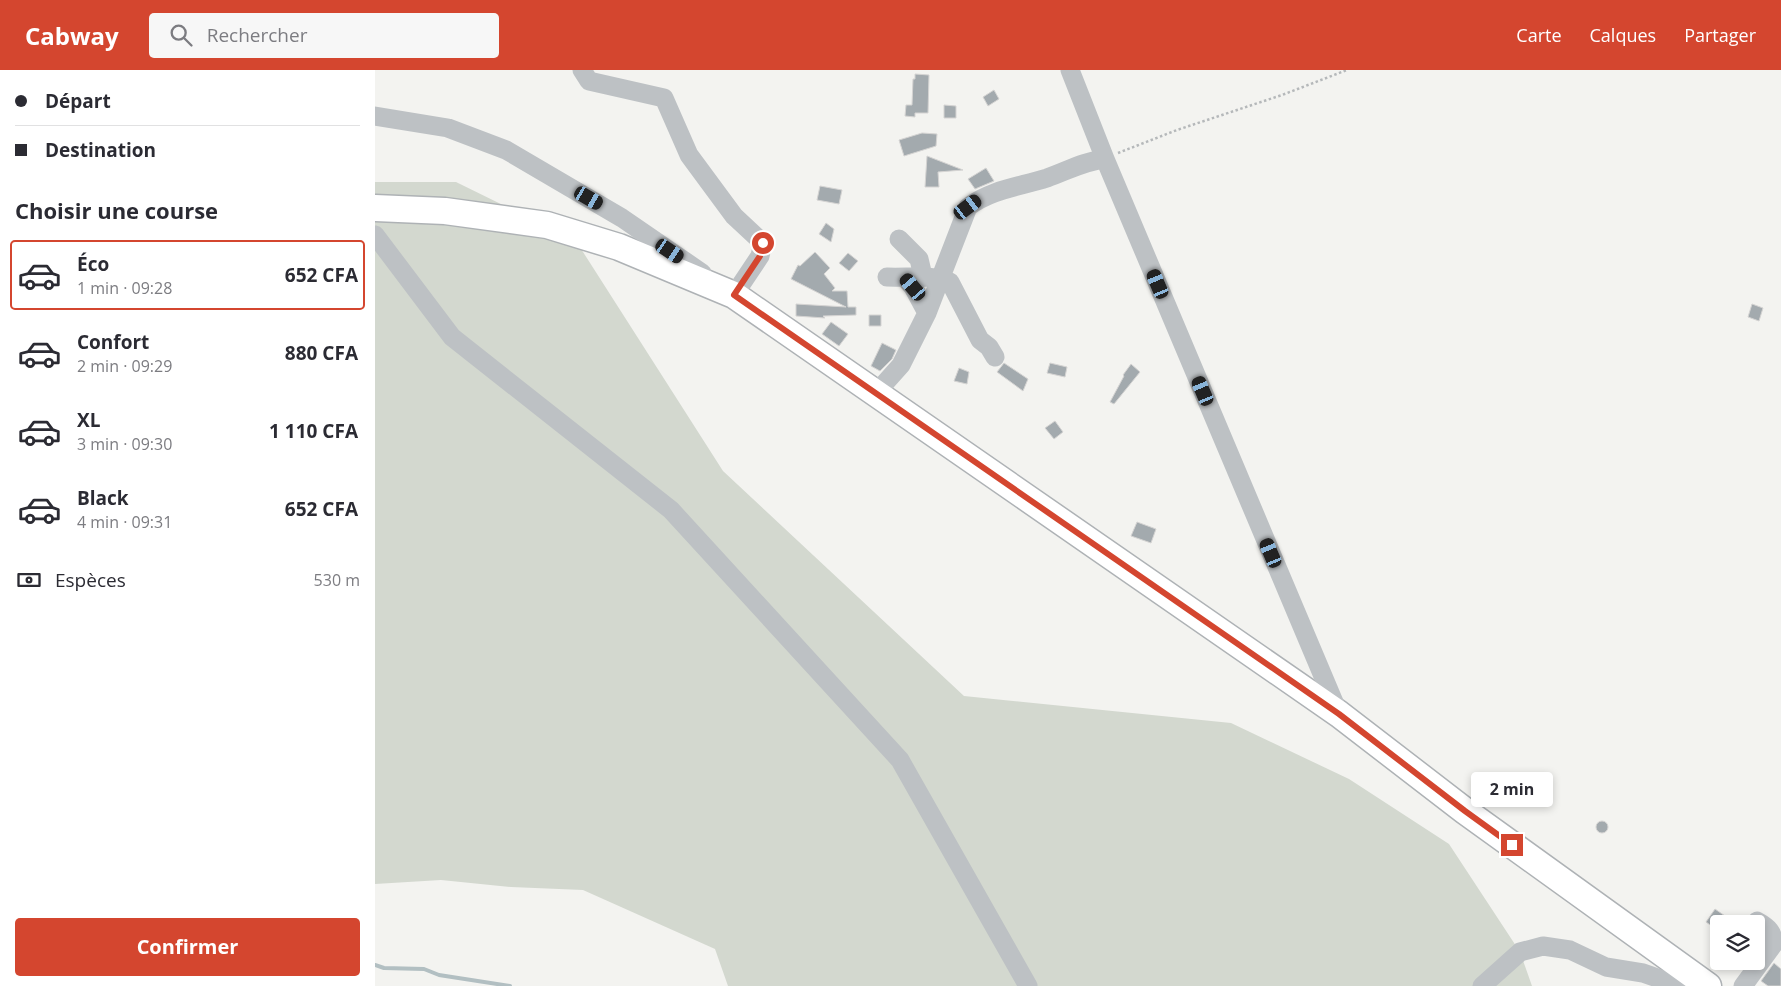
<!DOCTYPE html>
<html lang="fr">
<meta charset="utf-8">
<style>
body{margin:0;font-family:"Open Sans",sans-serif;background:#f7f7f7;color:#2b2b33;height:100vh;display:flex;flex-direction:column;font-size:19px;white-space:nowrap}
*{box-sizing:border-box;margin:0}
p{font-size:16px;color:#7c7c81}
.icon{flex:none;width:28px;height:28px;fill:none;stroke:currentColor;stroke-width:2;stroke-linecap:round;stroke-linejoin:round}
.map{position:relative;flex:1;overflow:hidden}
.details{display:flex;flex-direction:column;background:#fff;width:375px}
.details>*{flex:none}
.top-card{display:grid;align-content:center;height:110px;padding:0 15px;background:#fff}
.tools{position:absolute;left:1335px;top:845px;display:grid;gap:10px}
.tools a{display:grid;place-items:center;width:55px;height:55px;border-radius:5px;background:#fff;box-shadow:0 2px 8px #0003;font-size:25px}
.end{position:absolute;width:22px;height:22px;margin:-11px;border:6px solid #d4462f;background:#fff;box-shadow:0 0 0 2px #fff}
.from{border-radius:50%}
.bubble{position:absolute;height:35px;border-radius:5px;background:#fff;box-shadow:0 2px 8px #0003;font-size:16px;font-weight:700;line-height:35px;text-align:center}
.car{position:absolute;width:15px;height:30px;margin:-15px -8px;border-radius:6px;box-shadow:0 0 4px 1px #0007;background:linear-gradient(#222 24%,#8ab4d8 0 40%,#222 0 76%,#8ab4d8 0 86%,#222 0)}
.top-card b{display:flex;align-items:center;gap:18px;height:48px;font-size:19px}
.top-card b+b{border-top:1px solid #e1e1e2}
.top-card i{width:12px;height:12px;background:#2b2b33}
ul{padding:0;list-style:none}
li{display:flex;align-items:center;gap:15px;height:70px;margin:0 10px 8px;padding:0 5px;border:2px solid transparent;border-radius:5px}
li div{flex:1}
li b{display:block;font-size:19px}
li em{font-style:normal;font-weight:700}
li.on{border-color:#d4462f}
li>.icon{width:45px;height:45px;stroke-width:1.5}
h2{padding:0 15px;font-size:22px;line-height:60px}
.pay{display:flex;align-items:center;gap:12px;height:55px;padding:0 15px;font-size:19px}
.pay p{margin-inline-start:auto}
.action{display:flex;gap:10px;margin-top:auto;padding:10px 15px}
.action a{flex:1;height:58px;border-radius:5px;background:#d4462f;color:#fff;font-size:20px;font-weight:700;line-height:58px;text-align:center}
header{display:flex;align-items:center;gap:30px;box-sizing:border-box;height:70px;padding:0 25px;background:#d4462f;color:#fff}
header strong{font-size:24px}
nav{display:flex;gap:28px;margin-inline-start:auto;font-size:18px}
.search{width:350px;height:45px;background:#f7f7f7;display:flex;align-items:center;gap:12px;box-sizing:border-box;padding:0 18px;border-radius:5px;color:#7c7c81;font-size:19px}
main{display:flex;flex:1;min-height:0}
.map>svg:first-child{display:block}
.green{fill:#d3d8cf}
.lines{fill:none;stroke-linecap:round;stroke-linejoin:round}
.stream{stroke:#b2bfc2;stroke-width:4}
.building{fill:#a3aaae;stroke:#d5d4d3}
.highway-casing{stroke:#aeb2b5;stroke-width:29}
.path{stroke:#b5b8ba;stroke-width:2.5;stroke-dasharray:2.5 2.5;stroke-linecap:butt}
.minor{stroke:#bdc1c4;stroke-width:19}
.highway{stroke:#fff;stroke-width:26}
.route{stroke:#d4462f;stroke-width:6}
</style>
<header>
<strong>Cabway</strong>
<div class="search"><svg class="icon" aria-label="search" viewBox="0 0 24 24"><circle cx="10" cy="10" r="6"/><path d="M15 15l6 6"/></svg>Rechercher</div>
<nav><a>Carte</a><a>Calques</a><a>Partager</a></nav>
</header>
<main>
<section class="details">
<div class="top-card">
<b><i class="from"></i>Départ</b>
<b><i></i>Destination</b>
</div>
<h2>Choisir une course</h2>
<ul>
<li class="on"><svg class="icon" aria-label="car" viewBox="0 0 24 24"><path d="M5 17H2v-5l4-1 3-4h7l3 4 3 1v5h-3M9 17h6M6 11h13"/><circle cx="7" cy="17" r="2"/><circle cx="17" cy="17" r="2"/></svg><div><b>Éco</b><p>1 min · 09:28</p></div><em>652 CFA</em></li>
<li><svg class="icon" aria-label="car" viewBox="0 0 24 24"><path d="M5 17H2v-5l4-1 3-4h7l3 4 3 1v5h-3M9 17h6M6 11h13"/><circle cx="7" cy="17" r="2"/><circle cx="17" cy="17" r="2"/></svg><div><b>Confort</b><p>2 min · 09:29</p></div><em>880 CFA</em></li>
<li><svg class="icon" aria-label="car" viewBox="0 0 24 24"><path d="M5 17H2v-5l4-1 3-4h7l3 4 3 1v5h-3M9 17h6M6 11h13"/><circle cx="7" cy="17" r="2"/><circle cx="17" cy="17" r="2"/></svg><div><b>XL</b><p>3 min · 09:30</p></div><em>1 110 CFA</em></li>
<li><svg class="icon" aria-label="car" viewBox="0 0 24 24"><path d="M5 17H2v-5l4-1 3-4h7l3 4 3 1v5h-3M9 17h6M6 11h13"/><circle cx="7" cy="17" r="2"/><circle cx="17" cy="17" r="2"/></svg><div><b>Black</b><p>4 min · 09:31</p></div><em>652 CFA</em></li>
</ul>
<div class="pay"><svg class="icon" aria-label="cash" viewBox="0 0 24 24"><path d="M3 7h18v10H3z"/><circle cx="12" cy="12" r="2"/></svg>Espèces<p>530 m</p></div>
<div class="action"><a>Confirmer</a></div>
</section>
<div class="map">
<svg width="1406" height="916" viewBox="0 0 1406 916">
<rect width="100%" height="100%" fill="#f3f3f0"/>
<path class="green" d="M0,112H81L201,171L348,401L589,626L856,653L974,709L1074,774L1145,882L1157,916H353L340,879L208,820L136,817L66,810L0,814Z"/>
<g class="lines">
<path class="stream" d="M0,895L9,898L49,899L64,905L135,916"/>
</g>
<path class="building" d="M540,4L554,5L553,43H540V47L530,46L531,35H537L538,9H540Z
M619,20L624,29L613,36L608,27Z
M569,35L581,36V48H569Z
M547,63L562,64L561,76L529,86L524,70Z
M552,86L588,100L563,102L564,117H550Z
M611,98L619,111L600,119L593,109Z
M445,116L467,120L464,134L442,130Z
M451,153L459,159L456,172L444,164Z
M440,182L455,198L449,204L460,218L457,221H472L473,237H481V245L448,246L450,248L421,246V234L471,237L416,209L423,195L425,196Z
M473,183L483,191L474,201L464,193Z
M1377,234L1388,238L1384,251L1373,247Z
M494,245H506V256H494Z
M456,252L473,264L464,276L447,264Z
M507,273L521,280L517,289L505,301L496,296Z
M629,293L653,309L648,321L622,302Z
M675,293L692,297L690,307L672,303Z
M756,294L765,302L739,334L735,332L749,306L748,305Z
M584,298L594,302L592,314L579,311Z
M680,351L688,362L679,369L670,358Z
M762,452L781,459L776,473L756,466Z
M1221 757a6 6 0 1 1 12 0a6 6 0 1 1-12 0Z
M1340,839L1350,846L1341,859L1331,852Z
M1399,893L1406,899V916H1393L1386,911Z"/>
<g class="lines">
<defs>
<path id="highway" d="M0,138L70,141L172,155L244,177L359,225L964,644L1090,741L1333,916"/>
</defs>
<use href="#highway" class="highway-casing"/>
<path class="path" d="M743,83L802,60L907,25L972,0"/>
<path class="minor" d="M207,0L214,11L289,28L314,85L359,146L388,173L385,186L359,225L350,218
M695,0L730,89L964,644
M0,46L73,58L131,80L247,148L327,203
M0,165L77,267L296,440L525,690L653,916
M524,169L544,189L548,206
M512,207C534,208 555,204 575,212L605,270L614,277L620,287
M530,208L538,217L552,243
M501,323L526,295L552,243L593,137C617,119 644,117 672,108C692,101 709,91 730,89
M1107,916L1145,882L1168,876L1195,880L1231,897L1268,903L1305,916
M1368,916L1398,875C1399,862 1393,857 1382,851"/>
<use href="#highway" class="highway"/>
</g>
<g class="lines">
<path class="route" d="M388,173L385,186L359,225L964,644L1090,741L1137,775"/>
</g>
</svg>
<div class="tools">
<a><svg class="icon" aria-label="layers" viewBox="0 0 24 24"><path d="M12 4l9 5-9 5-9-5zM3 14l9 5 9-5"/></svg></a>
</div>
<i class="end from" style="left:388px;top:173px"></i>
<i class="end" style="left:1137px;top:775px"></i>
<div class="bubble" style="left:1096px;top:702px;width:82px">2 min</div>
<i class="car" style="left:214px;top:128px;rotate:120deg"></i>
<i class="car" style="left:593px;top:137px;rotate:53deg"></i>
<i class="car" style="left:295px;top:181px;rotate:124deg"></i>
<i class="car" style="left:783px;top:214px;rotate:337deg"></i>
<i class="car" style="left:538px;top:217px;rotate:320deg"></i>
<i class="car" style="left:828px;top:321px;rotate:337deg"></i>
<i class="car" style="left:896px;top:483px;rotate:337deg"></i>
</div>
</main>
